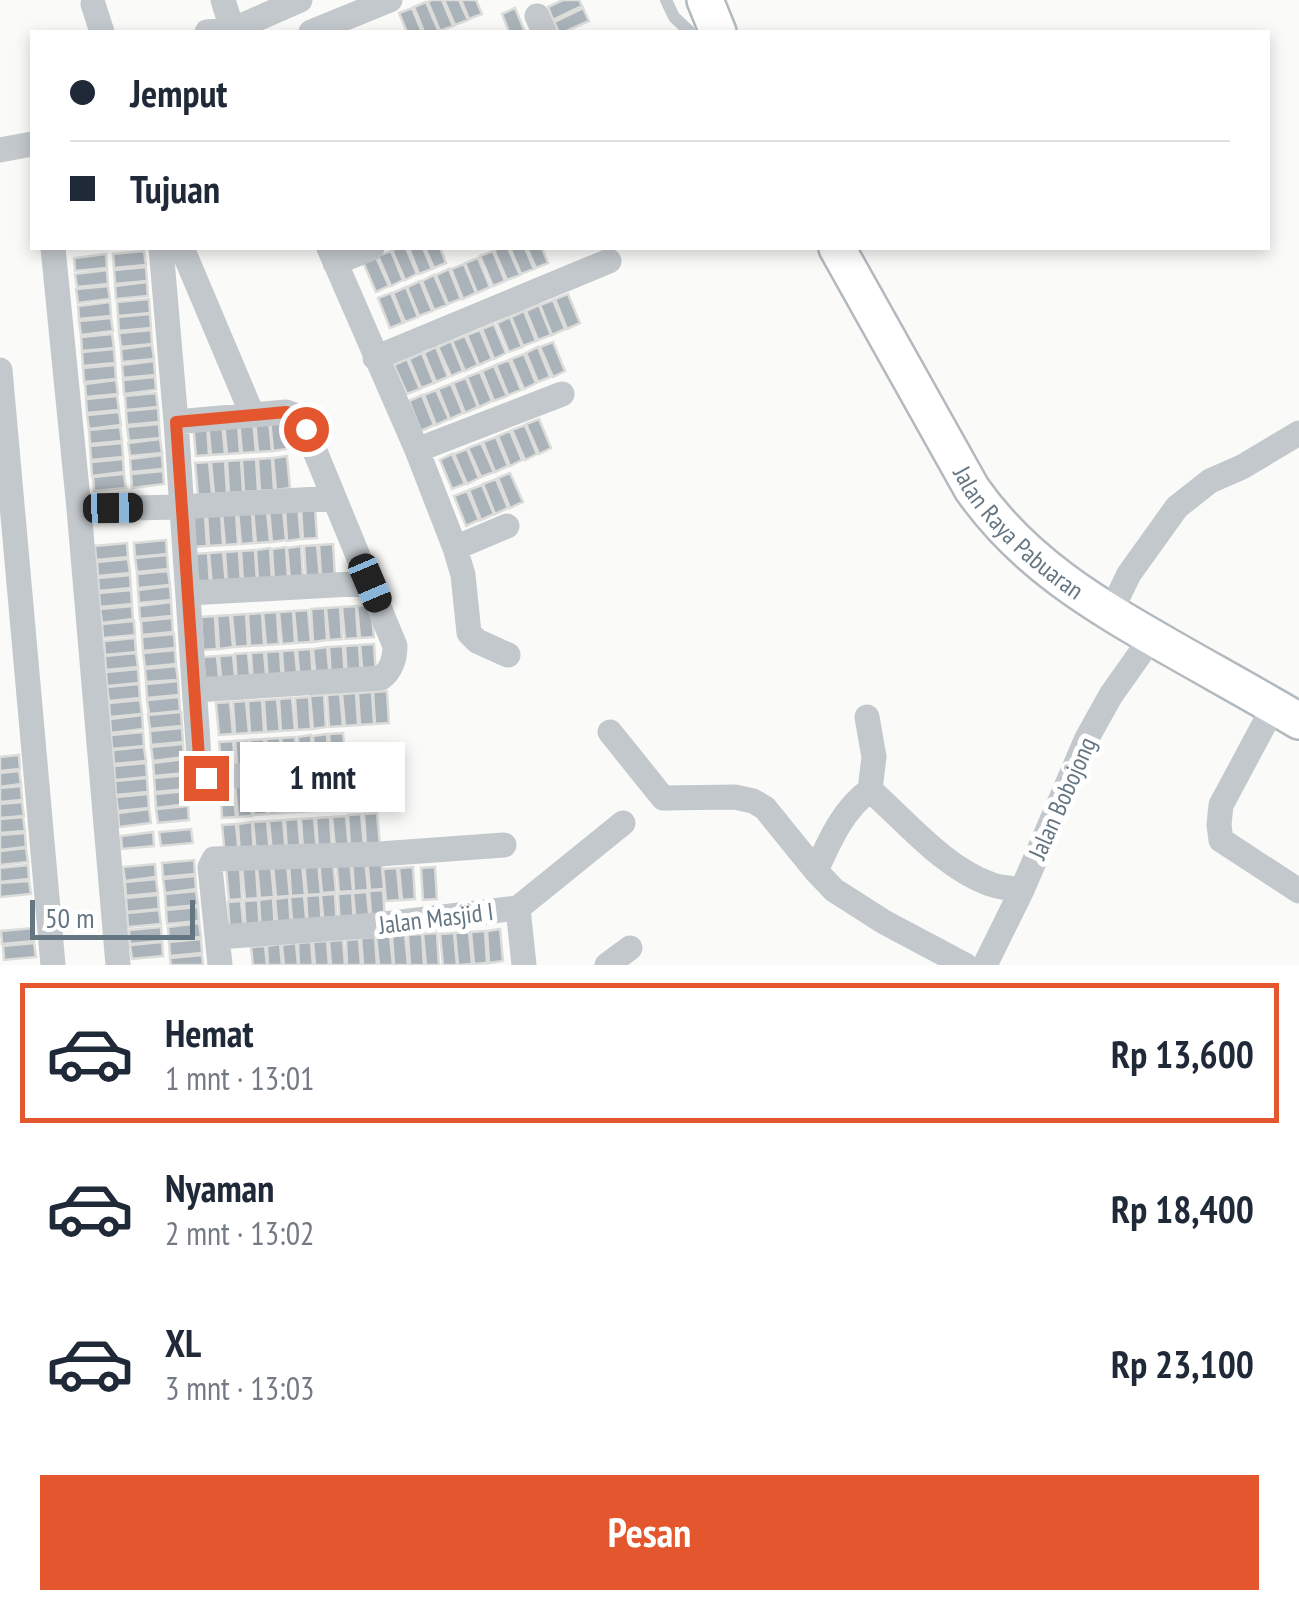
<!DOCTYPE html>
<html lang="id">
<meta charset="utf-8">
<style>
body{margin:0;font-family:"PT Sans Narrow",sans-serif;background:#f2f2f3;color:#1f2937;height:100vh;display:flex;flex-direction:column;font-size:38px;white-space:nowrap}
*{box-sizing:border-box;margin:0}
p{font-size:32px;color:#747a83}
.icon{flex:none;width:55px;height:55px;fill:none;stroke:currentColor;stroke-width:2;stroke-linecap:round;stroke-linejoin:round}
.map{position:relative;height:965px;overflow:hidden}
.panel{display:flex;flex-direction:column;background:#fff;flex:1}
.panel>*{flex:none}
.banner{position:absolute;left:30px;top:30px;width:1240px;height:220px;border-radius:0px;box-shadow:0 5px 15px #0003;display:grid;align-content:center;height:220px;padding:0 40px;background:#fff}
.scale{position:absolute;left:30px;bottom:25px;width:165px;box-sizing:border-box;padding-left:10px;border:5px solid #657683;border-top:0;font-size:28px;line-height:35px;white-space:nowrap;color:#657683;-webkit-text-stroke:8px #fff;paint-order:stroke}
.end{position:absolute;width:45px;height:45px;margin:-22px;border:12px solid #e4572e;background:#fff;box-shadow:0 0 0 5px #fff}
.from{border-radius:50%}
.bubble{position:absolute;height:70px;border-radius:0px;background:#fff;box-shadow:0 5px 15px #0003;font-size:32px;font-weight:800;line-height:70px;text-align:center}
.car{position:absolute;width:30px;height:60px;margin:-30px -15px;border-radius:12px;box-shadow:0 0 8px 2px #0007;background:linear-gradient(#222 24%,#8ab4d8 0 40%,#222 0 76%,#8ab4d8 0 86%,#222 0)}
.banner b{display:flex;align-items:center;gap:35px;height:95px;font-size:38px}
.banner b+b{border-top:2px solid #e0e1e3}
.banner i{width:25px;height:25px;background:#1f2937}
ul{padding:18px 0 0;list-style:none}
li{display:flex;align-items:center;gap:30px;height:140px;margin:0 20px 15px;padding:0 20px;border:5px solid transparent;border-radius:0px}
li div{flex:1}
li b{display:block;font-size:38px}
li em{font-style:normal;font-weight:800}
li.selected{border-color:#e4572e}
li>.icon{width:90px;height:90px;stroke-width:1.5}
.action{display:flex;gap:20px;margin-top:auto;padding:20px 40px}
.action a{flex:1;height:115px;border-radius:0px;background:#e4572e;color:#fff;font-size:40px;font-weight:800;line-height:115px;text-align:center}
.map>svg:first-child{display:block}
.building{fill:#aab3b9;stroke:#dcdcda;stroke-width:2.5}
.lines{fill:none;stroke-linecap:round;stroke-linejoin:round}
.secondary-casing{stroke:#b3babf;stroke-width:40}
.lane{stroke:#c3c8cc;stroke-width:12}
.street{stroke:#c3c8cc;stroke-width:25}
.secondary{stroke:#fff;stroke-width:35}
.route{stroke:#e4572e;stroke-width:12}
.labels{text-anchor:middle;stroke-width:10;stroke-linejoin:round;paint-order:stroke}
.street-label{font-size:25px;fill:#657683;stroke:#fff}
</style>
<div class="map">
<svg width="1299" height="965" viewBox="0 0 1299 965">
<rect width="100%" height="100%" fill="#fafaf8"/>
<path class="building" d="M432,0H442L453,26L440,31L428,2Z
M444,0H459L468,20L455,25Z
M461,0H476L482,14L469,19Z
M563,0H579L582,6L553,20L548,7Z
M426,2L439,32H424L414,7Z
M412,8L422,32H407L399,13Z
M515,8L525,32H509L502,14Z
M583,8L589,21L564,32H559L554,22Z
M399,248H406L417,274L405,280L392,250Z
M409,248H423L432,269L419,274Z
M425,248H440L446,263L434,268Z
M501,248H508L520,275L507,280L494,250Z
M510,248H525L534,269L521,274Z
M527,248H542L548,263L536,268Z
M144,251L146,265L114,268L113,254Z
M391,251L403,280L391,286L378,256Z
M493,251L505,281L493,286L480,256Z
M106,254L107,268L75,271L74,258Z
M376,257L389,286L376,292L363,262Z
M478,258L490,287L477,293L465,263Z
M464,264L476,293L463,299L451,269Z
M146,267L147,281L115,284L114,270Z
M449,269L461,299L448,304L436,275Z
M107,270L108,284L77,287L75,274Z
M434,275L447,305L434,310L422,281Z
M420,281L432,311L419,316L407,287Z
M147,282L148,296L116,299L115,286Z
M108,286L110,299L78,303L76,289Z
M406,287L418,317L405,322L393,293Z
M391,293L403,323L390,328L378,298Z
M568,294L580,323L567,329L555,299Z
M149,299L150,313L118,316L117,302Z
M553,300L565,329L552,335L540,305Z
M110,302L111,316L79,319L78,306Z
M539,305L551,335L538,340L526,311Z
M524,311L536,341L523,346L511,317Z
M150,314L151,328L119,331L118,317Z
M510,317L522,347L509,352L497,323Z
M111,318L113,331L81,335L79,321Z
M494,324L506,353L494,359L482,329Z
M151,330L152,344L121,347L119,333Z
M480,330L492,359L479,365L467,335Z
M112,334L114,348L82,351L81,337Z
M465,336L478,365L465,371L452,341Z
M451,341L463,371L451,376L438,347Z
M553,342L565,371L553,377L540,347Z
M152,345L154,359L122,362L121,349Z
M436,347L448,377L436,382L424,353Z
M538,347L550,377L538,382L526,353Z
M114,349L115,363L83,366L82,352Z
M422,353L434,383L421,388L409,359Z
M524,354L536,383L524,389L511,359Z
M407,359L420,389L407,394L394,365Z
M509,360L521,390L508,395L496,365Z
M154,361L155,375L123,378L122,365Z
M115,365L116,379L84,382L83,368Z
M494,366L507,396L494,401L482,371Z
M480,372L492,401L479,407L467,377Z
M155,377L156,390L124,394L123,380Z
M466,378L478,407L465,413L453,383Z
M116,380L118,394L86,397L85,384Z
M451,384L463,413L450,419L438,389Z
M436,390L449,419L436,425L424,395Z
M156,393L158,407L126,410L125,396Z
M422,395L434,425L421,431L409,401Z
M117,396L119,410L87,413L86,399Z
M158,408L159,422L127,425L126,411Z
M119,412L121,425L89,429L87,415Z
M284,418L287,449L273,451L270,419Z
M269,419L272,451L258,452L255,420Z
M539,419L551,448L539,454L526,424Z
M253,420L256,452L242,453L239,421Z
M238,421L240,453L227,454L224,422Z
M222,422L225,454L211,455L208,423Z
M207,423L209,455L196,456L193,424Z
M159,424L160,438L129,441L127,427Z
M525,425L537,454L525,460L512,430Z
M120,427L122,441L90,444L89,430Z
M510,431L522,460L510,466L498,436Z
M496,437L508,466L495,472L483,442Z
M160,439L162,453L130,456L128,443Z
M122,443L123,457L91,460L90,446Z
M481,443L494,472L481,477L468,448Z
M467,449L479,478L467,484L454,454Z
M452,454L465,484L452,489L440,460Z
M162,455L163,469L131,472L130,459Z
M287,456L290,488L276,490L273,458Z
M272,458L274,490L260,491L258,459Z
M123,459L124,472L92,476L91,462Z
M256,459L258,491L244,492L242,460Z
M241,460L243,492L229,493L227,461Z
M225,461L227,493L214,494L211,462Z
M209,462L212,494L198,495L195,463Z
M163,471L164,484L132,488L131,474Z
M510,473L523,502L510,508L498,478Z
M124,474L126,488L94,491L93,477Z
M496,479L508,508L495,514L483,484Z
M482,485L494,514L481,520L469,490Z
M467,491L479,520L466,526L454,496Z
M315,506L317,538L303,539L301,507Z
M298,507L301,539L287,541L285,508Z
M283,509L286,540L272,542L269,510Z
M267,510L270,542L256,543L253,511Z
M252,511L254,543L241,544L238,512Z
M236,512L238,544L225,545L222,513Z
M221,513L223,545L209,546L207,514Z
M205,514L207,546L194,547L191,515Z
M166,540L167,554L135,557L134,543Z
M127,543L128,557L96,560L95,546Z
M333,544L335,576L321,577L319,545Z
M317,545L320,577L306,578L304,546Z
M301,546L303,578L290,579L287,548Z
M286,547L288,580L274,581L272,549Z
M270,548L272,581L258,582L256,550Z
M255,550L257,582L243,583L241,551Z
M239,551L241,583L227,584L225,552Z
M223,552L226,584L212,585L209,553Z
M208,553L210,585L196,586L194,554Z
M167,555L168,569L137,572L135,558Z
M128,559L130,573L98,576L97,562Z
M168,571L170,585L138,588L137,574Z
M130,575L131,588L99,591L98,578Z
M170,586L171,600L139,603L138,590Z
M131,590L132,604L100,607L99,593Z
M171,602L172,616L140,619L139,606Z
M371,605L374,637L360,638L357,606Z
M132,606L133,619L102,623L100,609Z
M356,606L358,638L345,639L342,607Z
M340,607L342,639L329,640L326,608Z
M325,608L327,640L313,642L311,609Z
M308,610L311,642L297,643L294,611Z
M293,611L295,643L282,644L279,612Z
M277,612L279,644L266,645L263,613Z
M262,613L264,645L250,646L248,614Z
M246,614L248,646L235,647L232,615Z
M230,615L233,647L219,649L217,616Z
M215,616L217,649L203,650L201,617Z
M172,618L173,632L142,635L141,621Z
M134,621L135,635L103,638L102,624Z
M174,634L175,648L143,651L142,637Z
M135,638L136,652L105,655L104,641Z
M374,644L376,676L363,677L360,645Z
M359,645L361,677L347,678L345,646Z
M343,646L345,678L331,679L329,647Z
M327,647L330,679L316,680L313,649Z
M311,649L313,681L300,682L297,650Z
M175,650L176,664L145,667L143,653Z
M295,650L298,682L284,683L282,651Z
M280,651L282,683L268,684L266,652Z
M264,652L267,684L253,685L251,653Z
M136,653L138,667L106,670L105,656Z
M248,653L251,685L237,686L235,654Z
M233,655L236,686L222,687L219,656Z
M217,656L220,687L206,688L203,657Z
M176,666L178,680L146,682L145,669Z
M138,669L139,683L107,686L106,672Z
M178,681L179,695L147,698L146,684Z
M139,684L140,698L109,701L107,687Z
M387,691L389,723L375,724L373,692Z
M372,692L374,724L360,725L358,693Z
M356,693L358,725L345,726L342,694Z
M340,694L343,726L329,727L327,695Z
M324,695L326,727L313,729L310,696Z
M179,697L180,711L149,714L147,700Z
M309,697L311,729L297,730L295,698Z
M292,698L295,730L281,731L279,699Z
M277,699L280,731L266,732L264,700Z
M140,700L142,714L110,717L109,703Z
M262,700L264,732L250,733L248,701Z
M246,701L249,733L235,734L233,702Z
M230,702L233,734L219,735L216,703Z
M181,712L182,726L150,729L148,715Z
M142,715L143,729L111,733L110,719Z
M182,728L183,742L151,745L150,731Z
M143,732L144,746L112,749L111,735Z
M343,733L346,765L332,766L329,734Z
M327,734L329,766L315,767L313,736Z
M311,735L314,768L300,769L298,737Z
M295,737L298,769L284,770L281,738Z
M280,738L283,770L269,771L266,739Z
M264,739L267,771L253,772L250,740Z
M249,740L251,772L238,773L235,741Z
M233,741L236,773L222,774L219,742Z
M183,744L184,757L153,761L151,747Z
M144,747L146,761L114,764L113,750Z
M19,755L20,769L0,771V757Z
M184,759L186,773L154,776L153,763Z
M146,763L147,777L115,780L114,766Z
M19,771L21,784L0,787V773Z
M375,774L377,806L363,807L361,775Z
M186,775L187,789L155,792L154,778Z
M359,775L361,807L348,808L345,776Z
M343,776L346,808L332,810L329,778Z
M147,778L148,792L116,795L115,781Z
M327,778L330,810L316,811L313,779Z
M312,779L314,811L300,812L298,780Z
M296,780L298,812L284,813L282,781Z
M280,781L283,813L269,814L267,782Z
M264,782L267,814L254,815L251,783Z
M249,783L252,816L238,817L235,785Z
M233,785L236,817L222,818L220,786Z
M21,786L22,800L0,802V788Z
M187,791L188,804L156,808L155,794Z
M148,794L149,808L118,811L116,797Z
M22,802L24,816L0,818V804Z
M188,806L189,820L158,823L156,809Z
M149,809L151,823L119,827L118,813Z
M377,813L380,845L366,846L364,814Z
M361,814L364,846L350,847L348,815Z
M346,816L349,847L335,848L332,817Z
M23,817L25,831L0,833V819Z
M330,817L332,849L318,850L316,818Z
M314,818L317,850L303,851L301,819Z
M298,819L301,851L287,852L285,820Z
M283,820L286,852L272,853L269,821Z
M267,821L270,853L256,854L253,822Z
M252,822L254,854L240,856L238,824Z
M236,824L239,855L225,857L222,825Z
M191,829L193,843L161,846L159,832Z
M153,832L154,846L122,849L121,836Z
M25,833L26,847L0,850V835Z
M26,848L28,862L0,865V851Z
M381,857L384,889L370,890L367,858Z
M365,858L368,890L354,891L352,859Z
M350,859L353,891L339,892L336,860Z
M194,860L195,874L163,877L162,863Z
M333,860L336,892L322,893L319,862Z
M318,861L321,894L307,895L304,863Z
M302,863L305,895L291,896L289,864Z
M155,864L156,877L125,881L123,867Z
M287,864L290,896L276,897L273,865Z
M28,865L29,879L0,882V868Z
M271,865L274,897L260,898L257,866Z
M256,866L258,898L245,899L242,867Z
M240,867L242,899L229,900L226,868Z
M413,867L415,899L402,900L399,868Z
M435,867L437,899L423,900L421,868Z
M397,868L400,900L386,901L383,869Z
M195,876L196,889L165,893L163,879Z
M156,879L158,893L126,896L125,882Z
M29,881L31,894L0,897V883Z
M383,890L385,923L372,924L369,891Z
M196,891L198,905L166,908L165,894Z
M367,892L370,924L356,925L353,893Z
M352,893L354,925L340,926L338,894Z
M335,894L337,926L324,927L321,895Z
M158,895L159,909L127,912L126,898Z
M320,895L322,927L308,929L306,896Z
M304,896L307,928L293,930L290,897Z
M289,897L291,929L278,931L275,899Z
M273,898L275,931L261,932L259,900Z
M258,900L260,932L246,933L244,901Z
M241,901L244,933L230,934L228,902Z
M198,907L199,921L167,924L166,910Z
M159,910L161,924L128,927L127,913Z
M199,923L201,937L169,940L168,927Z
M161,927L162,941L130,944L129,930Z
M33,928L34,941L2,944L1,931Z
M500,929L503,961L489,963L487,931Z
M485,931L487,963L474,964L471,932Z
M469,932L472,964L458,965L455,933Z
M437,933L439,965H426L423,934Z
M454,933L457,965H443L440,934Z
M422,934L424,965H410L408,935Z
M405,935L408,965H394L392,936Z
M390,936L393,965H379L376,937Z
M375,937L377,965H363L361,938Z
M201,939L202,953L170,956L169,942Z
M359,939L361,965H347L346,940Z
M343,940L345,965H331L329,941Z
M327,941L329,965H315L313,942Z
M162,942L163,956L132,959L130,945Z
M311,942L313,965H299L298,943Z
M34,943L36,957L4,960L3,946Z
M296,943L298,965H284L282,945Z
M280,944L282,965H268L267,946Z
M265,946L267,965H253L251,947Z
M202,955L203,965H171L170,958Z"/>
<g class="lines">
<defs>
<g id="secondary">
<path d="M705,0L718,32"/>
<path id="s1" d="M837,248L972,489C1024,563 1094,604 1171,648C1213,672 1257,696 1299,721"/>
</g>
</defs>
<use href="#secondary" class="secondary-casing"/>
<path class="lane" d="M666,0L674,17L690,32"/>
<path class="street" d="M223,0L233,32
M93,4L102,32
M537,16L544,32
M207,32L232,30L300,0
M311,32L390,0
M0,150L32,144
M53,248L79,509L118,965
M161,248L176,422L200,772L209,778L361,766
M182,248L252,414
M329,248L417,450L455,548L463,575L469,633L477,641L508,655
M335,263L372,248
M375,358L609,261
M0,370L53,965
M176,422L286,412L298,416L303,422L395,646C395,658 391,671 381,678L196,690
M417,450L562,394
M79,509L181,507L334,498
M455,548L507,526
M189,593L370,583
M1110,613L1129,574L1177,507L1210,481L1242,467L1299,433
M1274,706L1221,805L1219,825L1221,840L1299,891
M610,732L663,798L735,797L753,801L765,808L816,871L834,890L884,922L965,965
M870,790C907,822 943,867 990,884C1000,888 1011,888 1022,890
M816,871C829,842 843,809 870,790L874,757L867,717
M518,908L524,965
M219,937L376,925L518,908L623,823
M220,965L210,867L214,859L379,854L504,845
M607,965L630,948
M985,965L1022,890L1087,738L1111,695L1152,637"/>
<use href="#secondary" class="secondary"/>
</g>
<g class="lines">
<path class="route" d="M206,778L200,772L176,422L286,412L298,416L306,429"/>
</g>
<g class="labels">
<g class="street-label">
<text dy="9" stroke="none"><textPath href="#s1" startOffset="340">Jalan Raya Pabuaran</textPath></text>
<text transform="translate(1062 798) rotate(-66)" y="9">Jalan Bobojong</text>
<text transform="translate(436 918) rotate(-7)" y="9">Jalan Masjid I</text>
</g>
</g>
</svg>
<div class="scale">50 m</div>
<i class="end from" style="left:306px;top:429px"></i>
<i class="end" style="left:206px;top:778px"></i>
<div class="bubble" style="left:240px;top:742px;width:165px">1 mnt</div>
<i class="car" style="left:113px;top:508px;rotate:89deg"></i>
<i class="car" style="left:370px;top:583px;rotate:157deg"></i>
<div class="banner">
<b><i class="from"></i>Jemput</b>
<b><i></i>Tujuan</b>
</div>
</div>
<section class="panel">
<ul>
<li class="selected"><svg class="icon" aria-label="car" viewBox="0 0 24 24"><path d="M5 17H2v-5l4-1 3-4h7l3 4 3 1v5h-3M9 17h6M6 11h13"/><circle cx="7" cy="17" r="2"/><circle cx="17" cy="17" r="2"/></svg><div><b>Hemat</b><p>1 mnt · 13:01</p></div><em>Rp 13,600</em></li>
<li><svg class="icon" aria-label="car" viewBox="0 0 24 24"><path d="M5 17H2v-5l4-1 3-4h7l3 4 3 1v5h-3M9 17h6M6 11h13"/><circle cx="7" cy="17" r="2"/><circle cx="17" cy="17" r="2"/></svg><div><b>Nyaman</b><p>2 mnt · 13:02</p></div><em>Rp 18,400</em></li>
<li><svg class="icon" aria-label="car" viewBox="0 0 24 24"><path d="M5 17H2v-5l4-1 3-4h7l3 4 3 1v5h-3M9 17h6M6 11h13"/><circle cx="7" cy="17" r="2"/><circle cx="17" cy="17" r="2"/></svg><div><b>XL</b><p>3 mnt · 13:03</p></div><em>Rp 23,100</em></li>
</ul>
<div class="action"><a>Pesan</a></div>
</section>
